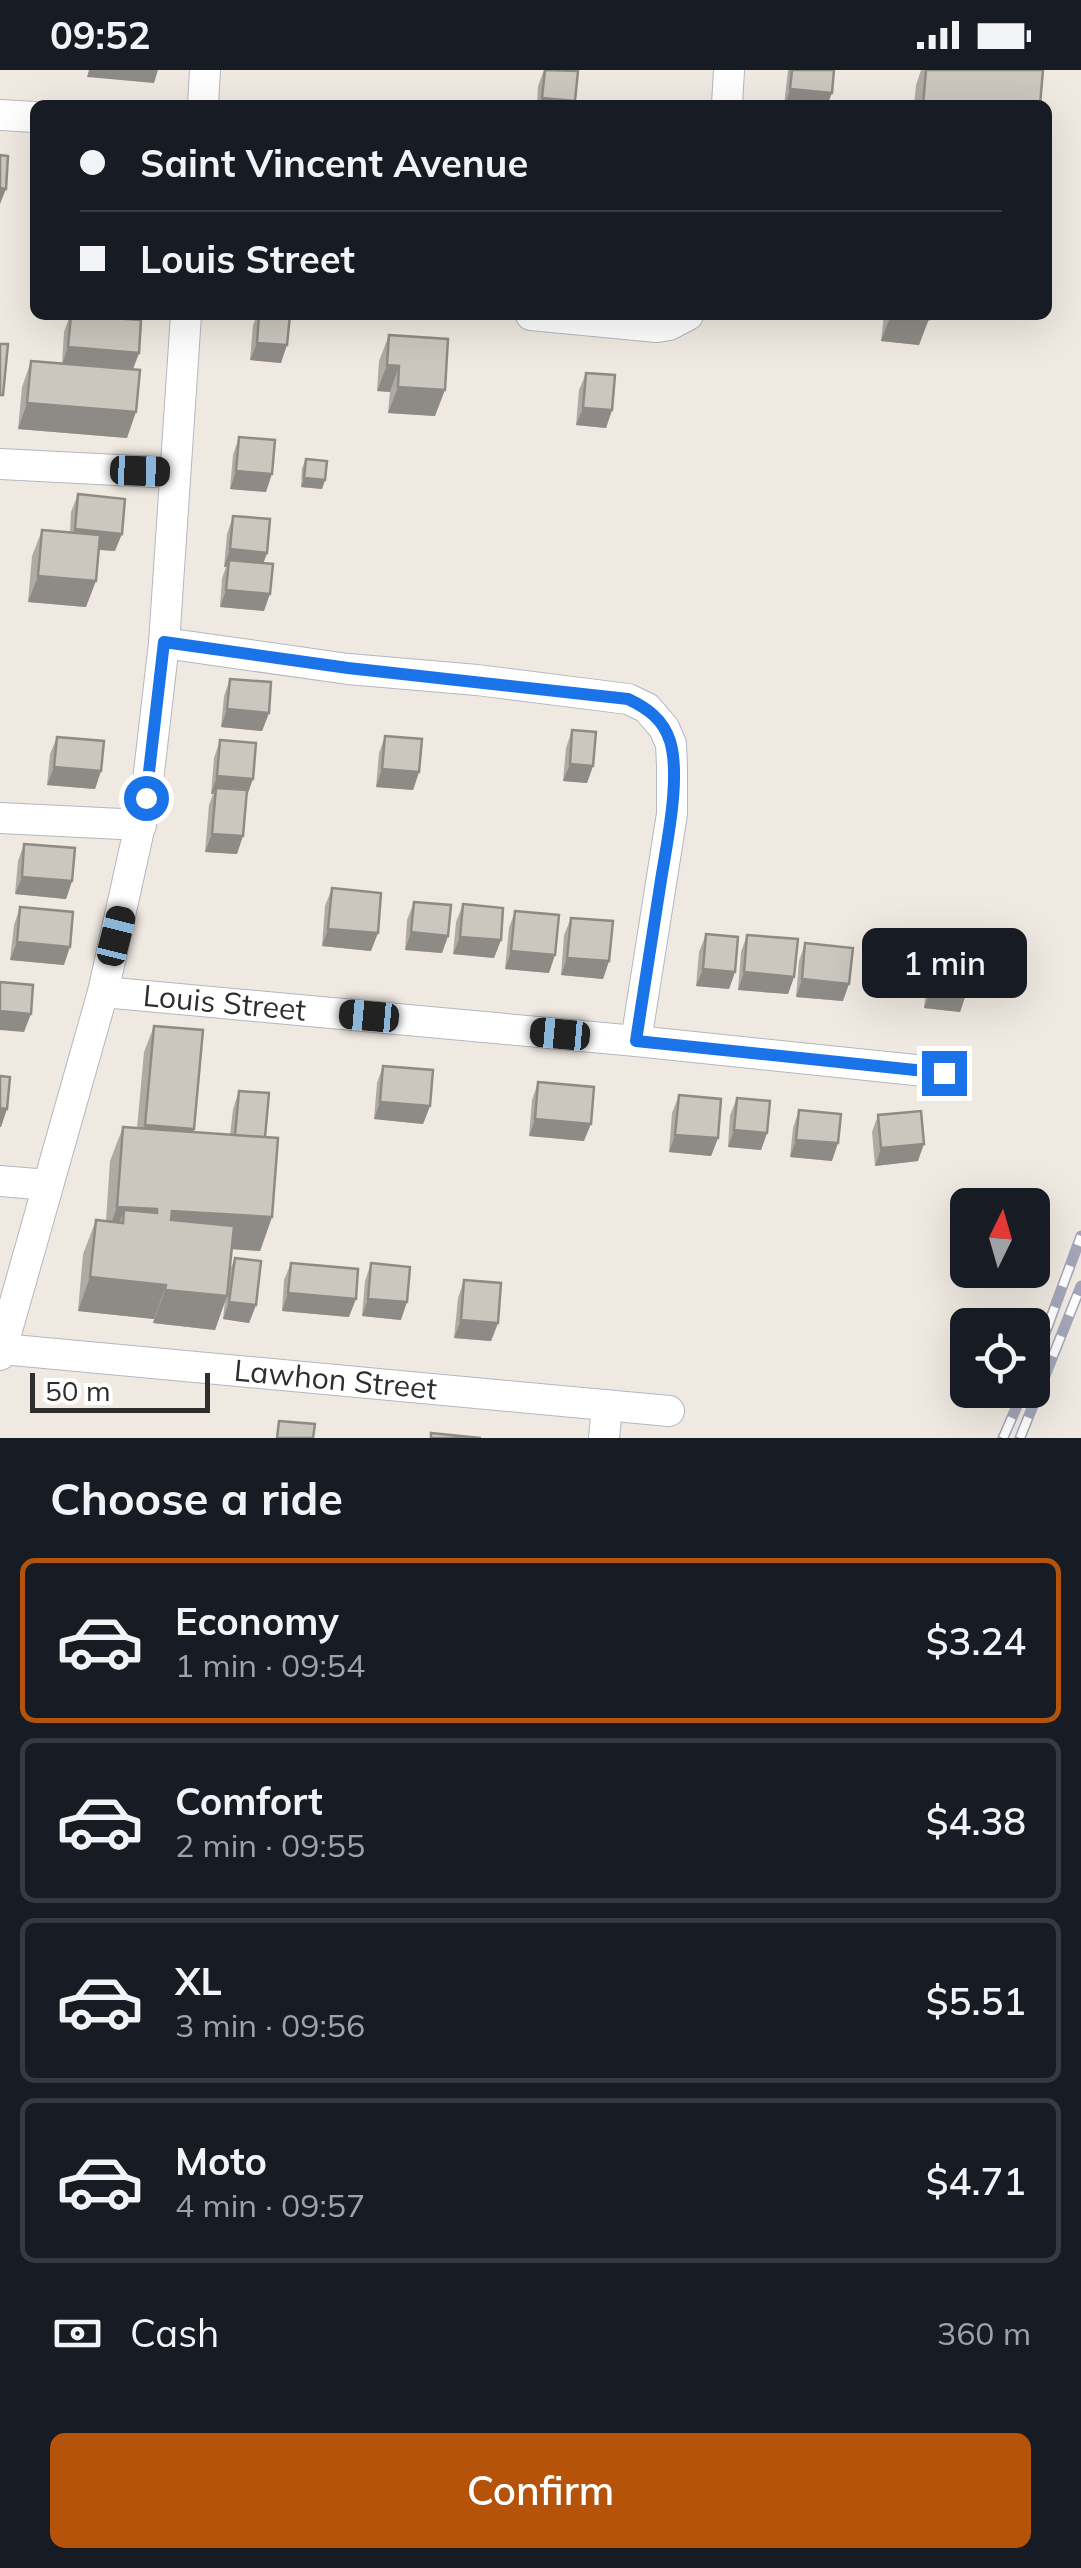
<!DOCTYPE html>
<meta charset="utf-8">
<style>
body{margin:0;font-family:Mulish,sans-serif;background:#20242c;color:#f1f3f6;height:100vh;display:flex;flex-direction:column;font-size:38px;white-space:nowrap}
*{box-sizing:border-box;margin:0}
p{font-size:32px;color:#9ea1a6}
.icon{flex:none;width:55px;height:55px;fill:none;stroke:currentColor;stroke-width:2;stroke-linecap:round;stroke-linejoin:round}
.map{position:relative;height:1368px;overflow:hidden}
.sheet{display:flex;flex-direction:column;background:#171b24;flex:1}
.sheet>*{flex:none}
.hud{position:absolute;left:30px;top:30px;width:1022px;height:220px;border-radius:15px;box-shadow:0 10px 40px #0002;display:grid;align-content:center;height:220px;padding:0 50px;background:#171b24}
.needle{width:65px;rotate:5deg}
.buttons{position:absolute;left:950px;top:1118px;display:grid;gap:20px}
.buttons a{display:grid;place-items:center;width:100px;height:100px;border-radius:15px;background:#171b24;box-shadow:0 10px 40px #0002;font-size:50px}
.scale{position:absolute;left:30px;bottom:25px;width:180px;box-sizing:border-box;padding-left:10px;border:5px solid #2e2e2e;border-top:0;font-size:28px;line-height:35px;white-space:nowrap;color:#2e2e2e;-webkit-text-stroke:8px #fff;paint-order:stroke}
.end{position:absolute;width:45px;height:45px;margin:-22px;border:12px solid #1a73e8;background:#fff;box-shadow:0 0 0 5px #fff}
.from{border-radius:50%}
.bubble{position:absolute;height:70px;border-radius:15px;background:#171b24;box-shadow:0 10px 40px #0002;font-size:32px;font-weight:600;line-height:70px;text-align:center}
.car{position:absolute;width:30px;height:60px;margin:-30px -15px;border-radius:12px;box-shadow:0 0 8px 2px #0007;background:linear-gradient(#222 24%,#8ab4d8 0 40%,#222 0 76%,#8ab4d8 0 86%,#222 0)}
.hud b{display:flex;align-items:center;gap:35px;height:95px;font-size:38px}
.hud b+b{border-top:2px solid #363941}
.hud i{width:25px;height:25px;background:#f1f3f6}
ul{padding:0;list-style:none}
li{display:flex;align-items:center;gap:30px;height:165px;margin:0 20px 15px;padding:0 30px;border:5px solid #363941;border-radius:15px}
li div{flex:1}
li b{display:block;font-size:38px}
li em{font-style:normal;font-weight:600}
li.active{border-color:#b45309}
li>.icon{width:90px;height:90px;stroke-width:1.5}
h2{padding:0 50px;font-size:45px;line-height:120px}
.pay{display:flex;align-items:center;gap:25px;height:110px;padding:0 50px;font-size:38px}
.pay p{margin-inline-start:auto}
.primary-button{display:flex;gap:20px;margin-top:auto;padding:20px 50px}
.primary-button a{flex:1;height:115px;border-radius:15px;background:#b45309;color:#fff;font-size:40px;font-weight:600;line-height:115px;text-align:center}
.status{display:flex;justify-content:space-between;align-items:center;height:70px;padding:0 50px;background:#171b24;direction:ltr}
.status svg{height:28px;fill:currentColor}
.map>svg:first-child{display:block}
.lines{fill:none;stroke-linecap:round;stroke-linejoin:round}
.minor-casing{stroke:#b4b7c1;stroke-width:32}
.minor{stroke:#fff;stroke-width:30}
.rail-casing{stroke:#a3a6b8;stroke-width:11}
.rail{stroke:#fff;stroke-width:8;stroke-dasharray:22;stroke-linecap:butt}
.wall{fill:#afaba4}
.shaded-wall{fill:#8e8b86}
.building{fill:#cbc7bf;stroke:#8e8b86;stroke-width:2.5}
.route{stroke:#1a73e8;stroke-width:12}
.labels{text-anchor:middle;stroke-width:10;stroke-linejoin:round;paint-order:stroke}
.street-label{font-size:30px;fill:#2e2e2e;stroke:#fff}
</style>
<div class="status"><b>09:52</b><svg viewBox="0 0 49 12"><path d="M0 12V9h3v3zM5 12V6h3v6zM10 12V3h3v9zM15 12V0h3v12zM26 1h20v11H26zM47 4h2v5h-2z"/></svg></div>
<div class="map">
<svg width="1081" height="1368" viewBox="0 0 1081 1368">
<rect width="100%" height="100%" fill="#efe9e1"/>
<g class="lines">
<defs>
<g id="minor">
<path d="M203,35L205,0"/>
<path d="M727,35L729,0"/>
<path d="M0,45L35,47"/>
<path d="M531,245L657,257L669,255L688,245"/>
<path d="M0,394L175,403"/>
<path d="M164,573L348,599L477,610L628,629L647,638L664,658L671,674L672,696V744L636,971"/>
<path d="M0,748L141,755"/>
<path id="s1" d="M103,922L636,971L944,1003"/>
<path d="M0,1111L48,1115"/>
<path id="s2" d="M2,1279L669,1341"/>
<path d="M0,1285L103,922L146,728L164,573L186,245"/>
<path d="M604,1368L607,1337"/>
</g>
</defs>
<use href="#minor" class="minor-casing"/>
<use href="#minor" class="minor"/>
<defs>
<path id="rail" d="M1032,1299L1081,1166
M1003,1368L1024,1320
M1020,1368L1081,1216"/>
</defs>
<use href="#rail" class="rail-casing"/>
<use href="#rail" class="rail"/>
</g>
<path class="wall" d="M544,0L575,31L574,35H537L538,16Z
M788,0H834L832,23L827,35H784Z
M921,0H1043L1040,35H914L916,15Z
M70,245H130L128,249L139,283L133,300L127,368L18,359L22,317L31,291L62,293L64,262Z
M257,245H290L281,293L250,290L253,255Z
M884,245H929L919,275L881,271Z
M389,265L435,346L388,343L390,322L377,321L379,291Z
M586,303L612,340L606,358L576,355L579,320Z
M239,367L266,422L230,419L233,385Z
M306,389L325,410L322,419L301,417L302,398Z
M78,424L115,481L98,480L86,537L28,532L32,486L42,460L70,462L71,442Z
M233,446L267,483L263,493L264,541L220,537L222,508L226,497H224L227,464Z
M230,609L269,643L262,661L221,657L224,626Z
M572,660L593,696L587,713L563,711L566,678Z
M385,666L419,702L413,720L376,717L379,683Z
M57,667L101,701L95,719L47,715L50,684Z
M220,670L246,726L237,784L205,782L209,735L213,724H211L214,688Z
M24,774L72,811L66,829L15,824L18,791Z
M332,818L371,881L322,876L325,836Z
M414,832L448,866L442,883L405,880L407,850Z
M463,834L501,870L494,888L453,884L456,852Z
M20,837L64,895L10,890L14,855Z
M515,841L549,903L505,899L509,858Z
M571,848L609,891L603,909L561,905L564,865Z
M706,864L735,902L729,919L696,916L699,882Z
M747,865L794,907L788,924L738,920L741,882Z
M805,873L843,931L796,927L799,891Z
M934,880L966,924L960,942L924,938L928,898Z
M154,956L194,1059L193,1062L230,1065L233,1039L239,1021L265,1067L272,1147L260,1181L232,1179L229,1202L235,1188L256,1235L249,1253L223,1249L225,1231L215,1260L153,1253L154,1249L78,1241L83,1184L96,1150L106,1151L110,1091L123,1057L137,1058L144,982Z
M383,996L430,1036L423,1054L374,1049L377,1013Z
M538,1012L584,1071L529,1066L532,1030Z
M679,1025L718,1068L711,1086L669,1082L672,1043Z
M737,1028L767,1063L761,1080L728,1077L730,1045Z
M799,1040L832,1091L790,1087L793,1058Z
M878,1045L918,1091L875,1096L872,1062Z
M291,1193L349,1247L282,1241L284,1210Z
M371,1193L401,1250L362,1246L365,1211Z
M464,1210L498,1253L491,1271L454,1268L458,1228Z"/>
<path class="shaded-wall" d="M89,0H158L154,13L87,7Z
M790,19L832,23L827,35H785Z
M542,28L575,31L574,35H540Z
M0,118L6,119L0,134Z
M93,245H130L126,255L90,252Z
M891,245L929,249L919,275L881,271Z
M257,273L287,275L281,293L250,290Z
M68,277L139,283L132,301L62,295Z
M387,295L399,296L390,322L377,321Z
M398,317L445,320L435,346L388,343Z
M27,333L136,342L127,368L18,359Z
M583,338L612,340L606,358L576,355Z
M236,401L272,404L266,422L230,419Z
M304,408L325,410L322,419L301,417Z
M75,459L122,464L115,481L68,477Z
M230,479L267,483L261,500L229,490L226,497H224Z
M38,506L96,511L86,537L28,532Z
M226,520L270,524L264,541L220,537Z
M227,639L269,643L262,661L221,657Z
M570,694L593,696L587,713L563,711Z
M54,697L101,701L95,719L47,715Z
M382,699L419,702L413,720L376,717Z
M217,706L253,709L247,726L216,718L213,724H211Z
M212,764L243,766L237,784L205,782Z
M22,807L72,811L66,829L15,824Z
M328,859L378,863L371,881L322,876Z
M411,862L448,866L442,883L405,880Z
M460,867L501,870L494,888L453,884Z
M17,872L70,877L64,895L10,890Z
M511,881L555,885L549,903L505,899Z
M567,888L609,891L603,909L561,905Z
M703,899L735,902L729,919L696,916Z
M744,902L794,907L788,924L738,920Z
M802,909L849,914L843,931L796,927Z
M930,921L966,924L960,942L924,938Z
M0,941L31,944L24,962L0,960Z
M380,1032L430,1036L423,1054L374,1049Z
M0,1038L7,1039L1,1057H0Z
M535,1049L591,1054L584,1071L529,1066Z
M145,1055L194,1059L184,1085L135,1081Z
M734,1060L767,1063L761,1080L728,1077Z
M675,1065L718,1068L711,1086L669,1082Z
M796,1070L838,1073L832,1091L790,1087Z
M924,1074L918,1091L875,1096L881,1078Z
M117,1137L157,1139L145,1173L123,1153L124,1140L113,1171L105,1170Z
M172,1141L272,1147L260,1181L160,1174Z
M90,1207L166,1215L154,1249L78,1241Z
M165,1220L227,1226L215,1260L153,1253Z
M288,1223L356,1229L349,1247L282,1241Z
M368,1229L407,1232L401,1250L362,1246Z
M229,1232L256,1235L249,1253L223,1249Z
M461,1250L498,1253L491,1271L454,1268Z"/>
<path class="building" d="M545,0L578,1L575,31L542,28Z
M792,0H834L832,23L790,19Z
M926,0H1043L1040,35H923Z
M0,85L8,86L6,119L0,118Z
M71,245L141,250L139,283L68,277Z
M259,245H290L287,275L257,273Z
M893,245H929V249Z
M389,265L448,269L445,320L398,317L399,296L387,295Z
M0,274H8L3,325H0Z
M31,291L140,300L136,342L27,333Z
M586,303L615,305L612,340L583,338Z
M239,367L275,370L272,404L236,401Z
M306,389L327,391L325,410L304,408Z
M78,424L125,429L122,464L75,459Z
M233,446L270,449L267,483L230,479Z
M42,460L100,465L96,511L38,506Z
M229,490L273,494L270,524L226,520Z
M230,609L271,612L269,643L227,639Z
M572,660L596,662L593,696L570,694Z
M385,666L422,669L419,702L382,699Z
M57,667L104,671L101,701L54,697Z
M220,670L256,673L253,709L217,706Z
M216,718L247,720L243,766L212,764Z
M24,774L75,778L72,811L22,807Z
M332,818L381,823L378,863L328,859Z
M414,832L451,835L448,866L411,862Z
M463,834L503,838L501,870L460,867Z
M20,837L73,842L70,877L17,872Z
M515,841L559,845L555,885L511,881Z
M571,848L613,851L609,891L567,888Z
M706,864L738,867L735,902L703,899Z
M747,865L798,869L794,907L744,902Z
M805,873L853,878L849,914L802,909Z
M934,880L970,883L966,924L930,921Z
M0,912L33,915L31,944L0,941Z
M154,956L203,960L194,1059L145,1055Z
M383,996L433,1000L430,1036L380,1032Z
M0,1006L10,1007L7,1039L0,1038Z
M538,1012L594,1017L591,1054L535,1049Z
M239,1021L269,1023L265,1067L235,1065Z
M679,1025L721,1029L718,1068L675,1065Z
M737,1028L770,1031L767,1063L734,1060Z
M799,1040L841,1044L838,1073L796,1070Z
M921,1041L924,1074L881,1078L878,1045Z
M123,1057L278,1068L272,1147L172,1141L171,1150L234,1156L227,1226L165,1220L166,1215L90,1207L96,1150L123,1153L124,1140L157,1143V1139L117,1137Z
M235,1188L261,1191L256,1235L229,1232Z
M291,1193L358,1199L356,1229L288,1223Z
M371,1193L410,1197L407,1232L368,1229Z
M464,1210L501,1213L498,1253L461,1250Z
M279,1351L315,1354L313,1368H277Z
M431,1363L481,1368H431Z"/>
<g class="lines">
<path class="route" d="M146,728L164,572L348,598L628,629C647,638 663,649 670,671C681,707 667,772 661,810C653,863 644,917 636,971L944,1003"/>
</g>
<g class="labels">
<g class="street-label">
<text dy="10" stroke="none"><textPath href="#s1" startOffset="122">Louis Street</textPath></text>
<text dy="10" stroke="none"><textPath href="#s2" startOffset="335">Lawhon Street</textPath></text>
</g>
</g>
</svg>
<div class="buttons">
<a><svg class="needle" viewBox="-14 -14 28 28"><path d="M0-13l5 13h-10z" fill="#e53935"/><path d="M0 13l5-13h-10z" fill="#9ea1a6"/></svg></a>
<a><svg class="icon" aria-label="locate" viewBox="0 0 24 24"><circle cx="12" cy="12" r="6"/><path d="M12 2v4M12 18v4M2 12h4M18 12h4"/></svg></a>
</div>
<div class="scale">50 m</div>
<i class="end from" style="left:146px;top:728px"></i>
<i class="end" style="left:944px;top:1003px"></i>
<div class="bubble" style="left:862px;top:858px;width:165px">1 min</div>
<i class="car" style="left:140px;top:401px;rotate:92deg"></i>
<i class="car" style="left:116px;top:866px;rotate:14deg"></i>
<i class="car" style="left:369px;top:946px;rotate:275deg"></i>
<i class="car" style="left:560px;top:964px;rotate:275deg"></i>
<div class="hud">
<b><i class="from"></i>Saint Vincent Avenue</b>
<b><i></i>Louis Street</b>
</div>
</div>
<section class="sheet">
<h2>Choose a ride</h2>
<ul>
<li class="active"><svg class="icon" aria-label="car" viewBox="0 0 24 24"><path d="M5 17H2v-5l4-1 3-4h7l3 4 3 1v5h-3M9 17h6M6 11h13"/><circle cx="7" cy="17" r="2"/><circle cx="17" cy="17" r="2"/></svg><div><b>Economy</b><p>1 min · 09:54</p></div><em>$3.24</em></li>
<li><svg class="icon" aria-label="car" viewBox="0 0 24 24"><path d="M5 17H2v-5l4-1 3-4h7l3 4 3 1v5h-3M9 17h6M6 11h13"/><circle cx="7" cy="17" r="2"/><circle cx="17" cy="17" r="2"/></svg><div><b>Comfort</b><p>2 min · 09:55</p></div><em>$4.38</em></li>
<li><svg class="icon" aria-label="car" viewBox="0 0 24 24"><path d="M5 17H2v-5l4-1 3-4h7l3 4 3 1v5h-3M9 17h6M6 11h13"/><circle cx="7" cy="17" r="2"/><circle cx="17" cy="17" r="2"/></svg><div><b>XL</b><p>3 min · 09:56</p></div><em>$5.51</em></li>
<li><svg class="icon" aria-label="car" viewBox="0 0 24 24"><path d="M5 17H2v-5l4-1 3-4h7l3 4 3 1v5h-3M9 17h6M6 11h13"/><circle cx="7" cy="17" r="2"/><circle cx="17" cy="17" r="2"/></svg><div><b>Moto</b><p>4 min · 09:57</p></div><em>$4.71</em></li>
</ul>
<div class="pay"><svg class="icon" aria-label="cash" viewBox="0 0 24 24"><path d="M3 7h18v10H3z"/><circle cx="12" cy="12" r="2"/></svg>Cash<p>360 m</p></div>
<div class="primary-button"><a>Confirm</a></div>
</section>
